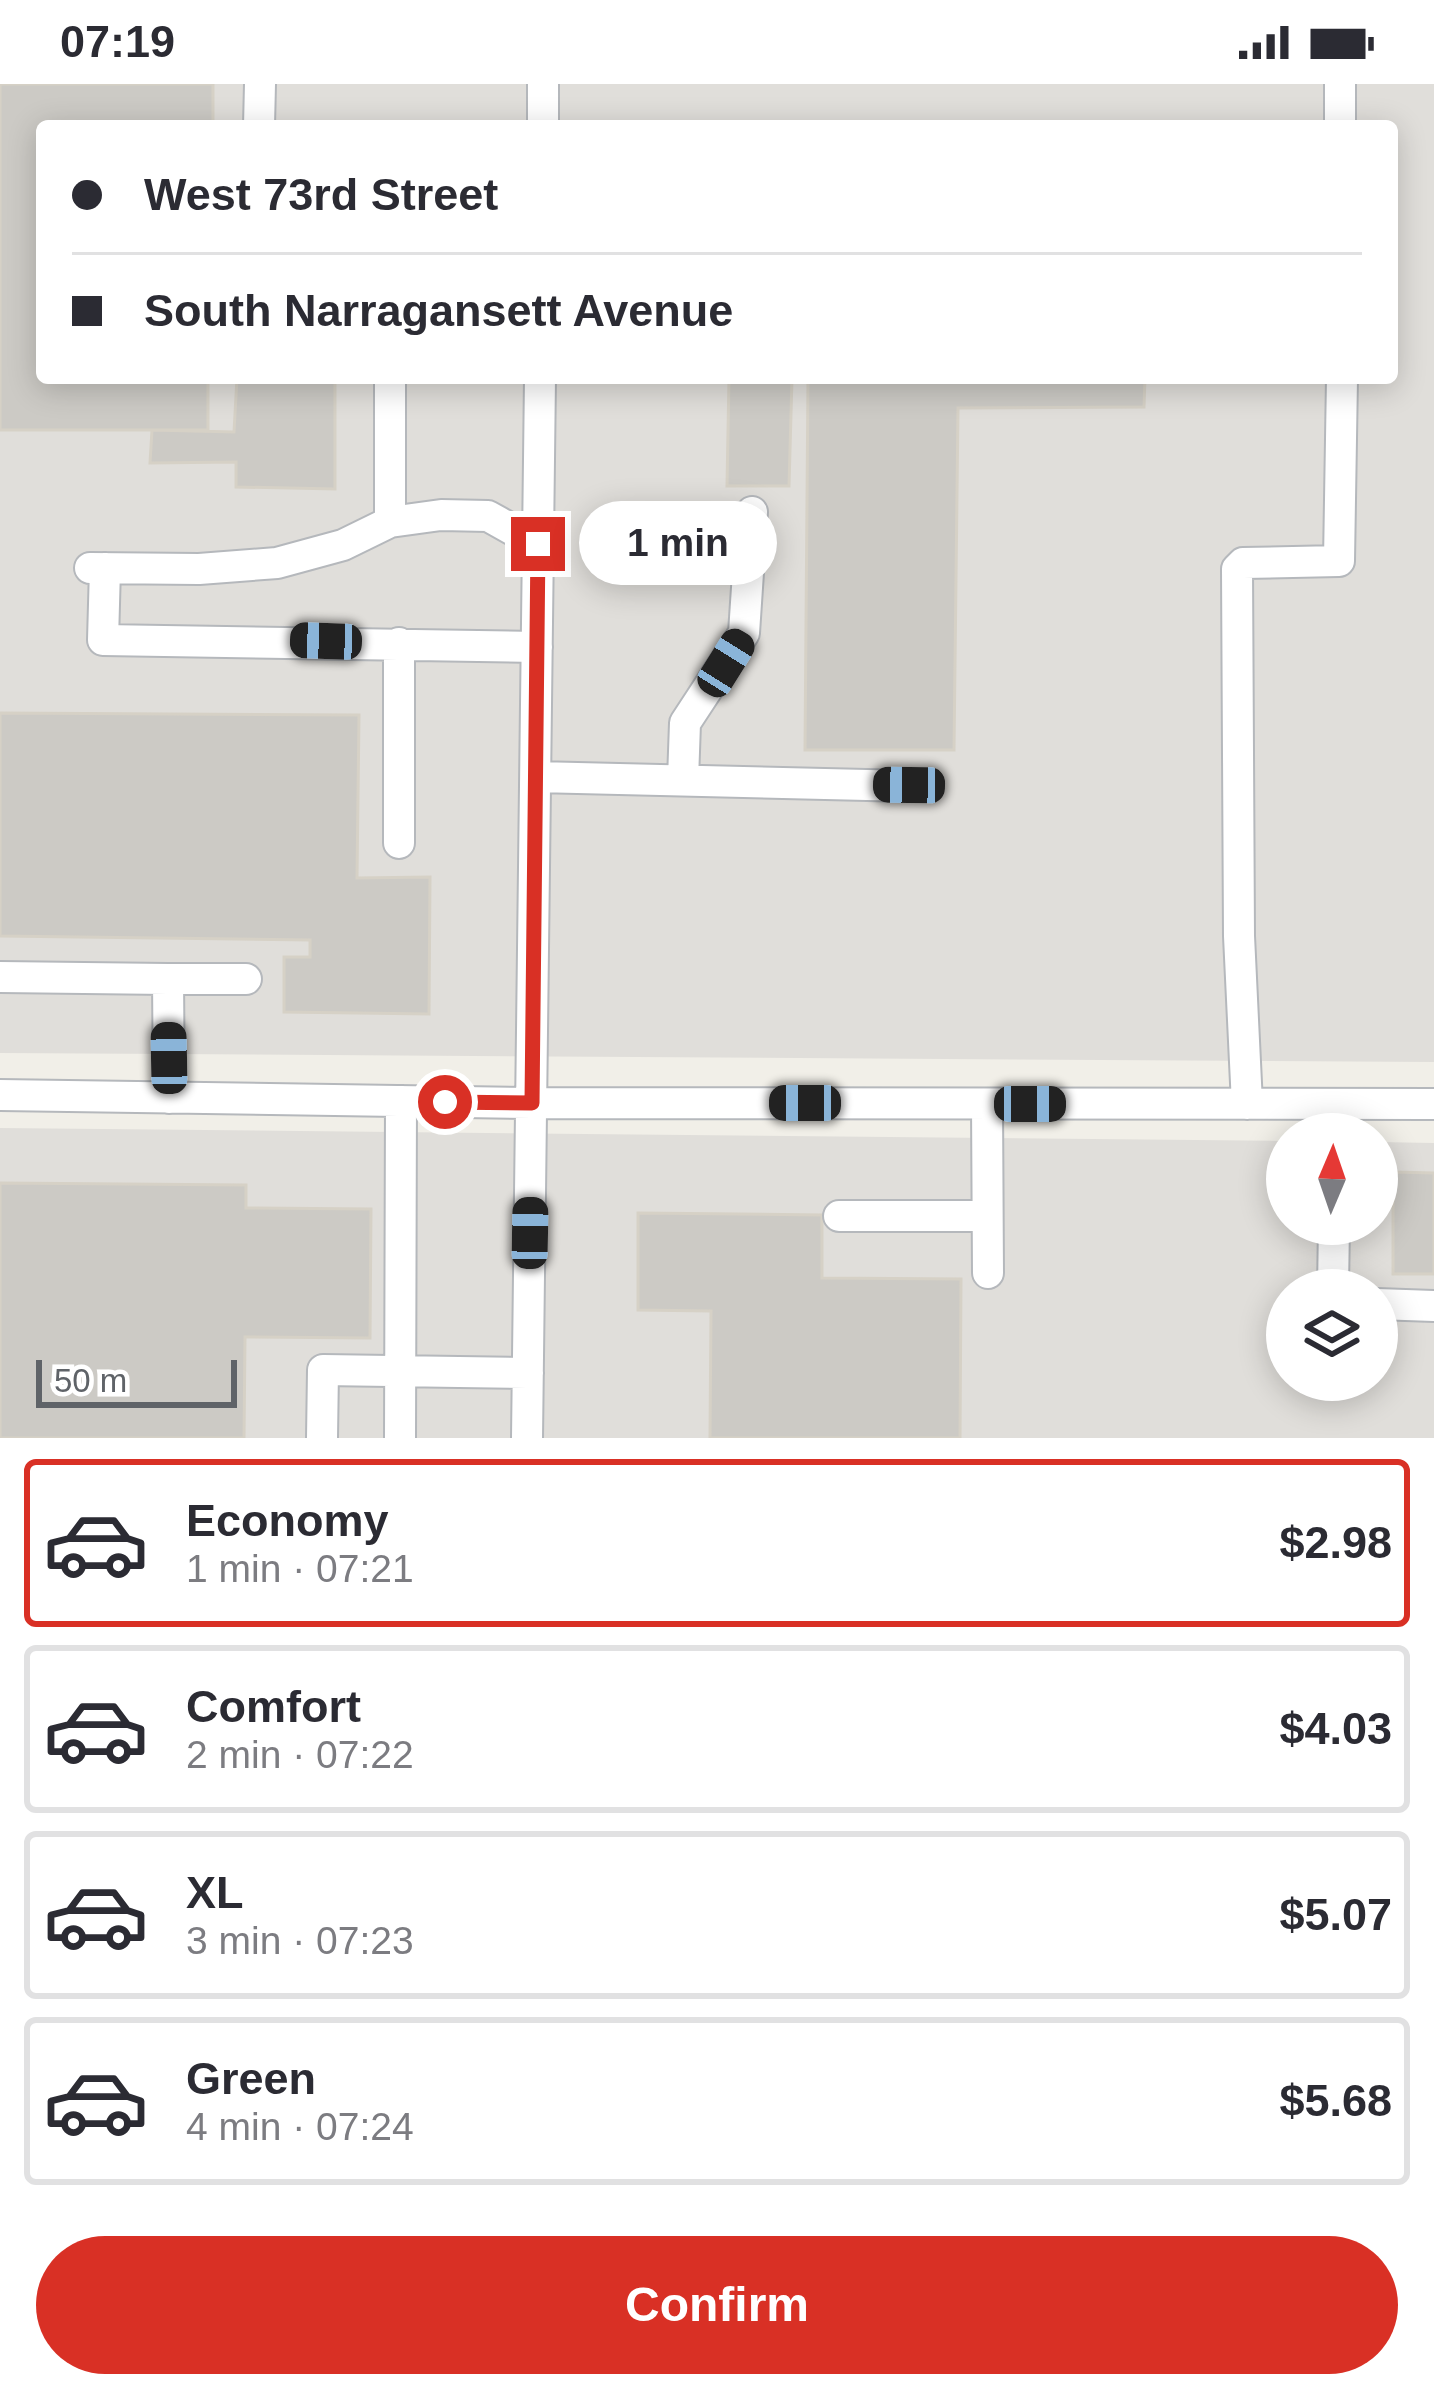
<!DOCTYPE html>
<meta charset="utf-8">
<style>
body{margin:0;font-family:Arial,sans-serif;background:#f2f2f3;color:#2b2b33;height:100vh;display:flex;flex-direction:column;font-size:45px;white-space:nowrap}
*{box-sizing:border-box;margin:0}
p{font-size:39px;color:#7c7c81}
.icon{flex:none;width:66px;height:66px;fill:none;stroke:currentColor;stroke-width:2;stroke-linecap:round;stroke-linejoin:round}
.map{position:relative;height:1354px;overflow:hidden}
.drawer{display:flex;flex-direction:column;background:#fff;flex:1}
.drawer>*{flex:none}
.guide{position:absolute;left:36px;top:36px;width:1362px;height:264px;border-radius:12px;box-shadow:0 6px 30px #0003;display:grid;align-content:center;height:264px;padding:0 36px;background:#fff}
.needle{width:78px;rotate:2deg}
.fabs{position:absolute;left:1266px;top:1029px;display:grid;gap:24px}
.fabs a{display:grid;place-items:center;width:132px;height:132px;border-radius:50%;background:#fff;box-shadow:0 6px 30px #0003;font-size:60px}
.scale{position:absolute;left:36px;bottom:30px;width:201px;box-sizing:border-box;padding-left:12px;border:6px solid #5f6368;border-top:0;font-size:33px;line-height:42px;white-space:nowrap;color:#5f6368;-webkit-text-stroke:9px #fff;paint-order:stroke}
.end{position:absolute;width:54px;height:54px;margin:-27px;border:15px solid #d93025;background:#fff;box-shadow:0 0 0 6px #fff}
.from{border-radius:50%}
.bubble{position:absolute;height:84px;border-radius:42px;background:#fff;box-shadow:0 6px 30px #0003;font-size:39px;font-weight:800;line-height:84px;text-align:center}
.car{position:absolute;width:36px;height:72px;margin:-36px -18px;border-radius:15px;box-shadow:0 0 9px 3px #0007;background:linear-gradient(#222 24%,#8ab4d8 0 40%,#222 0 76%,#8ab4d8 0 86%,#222 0)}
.guide b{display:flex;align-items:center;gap:42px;height:114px;font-size:45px}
.guide b+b{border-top:3px solid #e1e1e2}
.guide i{width:30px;height:30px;background:#2b2b33}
ul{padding:21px 0 0;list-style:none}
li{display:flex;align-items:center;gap:36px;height:168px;margin:0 24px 18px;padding:0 12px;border:6px solid #e1e1e2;border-radius:12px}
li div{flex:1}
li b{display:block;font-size:45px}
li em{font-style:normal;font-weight:800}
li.on{border-color:#d93025}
li>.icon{width:108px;height:108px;stroke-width:1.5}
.primary-button{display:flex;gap:24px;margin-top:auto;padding:24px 36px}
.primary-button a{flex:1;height:138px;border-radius:72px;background:#d93025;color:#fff;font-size:48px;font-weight:800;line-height:138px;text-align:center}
.status{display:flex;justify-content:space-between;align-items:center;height:84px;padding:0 60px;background:#fff;direction:ltr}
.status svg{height:33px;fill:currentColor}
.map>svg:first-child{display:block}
.industrial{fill:#e0deda;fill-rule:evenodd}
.building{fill:#cccac5;stroke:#d6d1c6;stroke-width:3}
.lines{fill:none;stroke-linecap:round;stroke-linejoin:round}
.minor-casing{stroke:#b5b8bc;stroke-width:34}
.minor{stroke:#fff;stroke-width:30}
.route{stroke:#d93025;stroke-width:15}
</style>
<div class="status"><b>07:19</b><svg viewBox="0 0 49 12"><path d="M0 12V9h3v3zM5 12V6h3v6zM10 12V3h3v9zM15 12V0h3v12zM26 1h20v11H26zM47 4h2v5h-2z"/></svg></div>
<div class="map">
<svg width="1434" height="1354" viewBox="0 0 1434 1354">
<rect width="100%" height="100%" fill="#f1efe8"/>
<path class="industrial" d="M0,0H1434V978L0,969ZM42,42H1392V294H42Z
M0,1044L1287,1057V1140H1377V1058L1434,1059V1354H0ZM1287,1206H1377V1296H1287Z"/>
<path class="building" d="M0,0H213V42H42V294H208V346H0Z
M237,294H335V405L236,403V378L150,379L152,346L234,348Z
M729,294H792L789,402H727Z
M808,294H1145L1144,323L958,324L954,666H805Z
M0,629L359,631L357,794L430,793L429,930L284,928V873H310V856L0,852Z
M1393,1088L1434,1089V1190H1393Z
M0,1099L246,1101V1124L371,1125L370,1254L245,1253L244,1354H0Z
M638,1129L822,1131V1194L961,1195L960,1354H710L711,1227L638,1226Z"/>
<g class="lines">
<defs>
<path id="minor" d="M1340,0V42
M259,42L260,0
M543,42V0
M390,438V294
M90,484L199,485L277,479L343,461L390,438L441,431L488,432L538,460
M105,484L103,556L537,563
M399,559V759
M536,693L909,702
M683,696L685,639L744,549L752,428
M0,893L168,895L169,1014
M168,895H246
M0,1011L532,1019L1434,1020
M987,1020L988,1189
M1247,1020L1239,852L1237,485L1243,479L1339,477L1342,294
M839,1132H987
M1333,1206L1334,1140
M1377,1220L1434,1222
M322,1354L323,1286L528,1289
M400,1354L401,1017
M527,1354L540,294"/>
</defs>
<use href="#minor" class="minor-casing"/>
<use href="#minor" class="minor"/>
</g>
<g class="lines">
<path class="route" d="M445,1018L532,1019L538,460"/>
</g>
</svg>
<div class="fabs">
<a><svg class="needle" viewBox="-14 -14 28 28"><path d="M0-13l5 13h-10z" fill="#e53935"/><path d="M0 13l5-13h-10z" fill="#7c7c81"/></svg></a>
<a><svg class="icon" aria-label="layers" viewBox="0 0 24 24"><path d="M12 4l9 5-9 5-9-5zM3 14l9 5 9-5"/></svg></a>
</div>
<div class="scale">50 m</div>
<i class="end from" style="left:445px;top:1018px"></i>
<i class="end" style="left:538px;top:460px"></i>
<div class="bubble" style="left:579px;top:417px;width:198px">1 min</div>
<i class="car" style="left:326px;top:557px;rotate:272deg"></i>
<i class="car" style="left:726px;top:579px;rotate:32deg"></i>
<i class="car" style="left:909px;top:701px;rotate:271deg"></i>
<i class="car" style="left:169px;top:974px;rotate:359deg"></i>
<i class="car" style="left:805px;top:1019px;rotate:270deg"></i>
<i class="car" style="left:1030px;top:1020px;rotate:90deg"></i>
<i class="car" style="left:530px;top:1149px;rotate:1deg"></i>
<div class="guide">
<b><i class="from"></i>West 73rd Street</b>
<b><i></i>South Narragansett Avenue</b>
</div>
</div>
<section class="drawer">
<ul>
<li class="on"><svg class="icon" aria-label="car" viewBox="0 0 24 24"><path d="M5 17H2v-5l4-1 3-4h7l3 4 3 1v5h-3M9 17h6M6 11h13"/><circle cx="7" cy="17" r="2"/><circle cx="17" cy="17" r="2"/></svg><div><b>Economy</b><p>1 min · 07:21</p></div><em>$2.98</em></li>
<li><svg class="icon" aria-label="car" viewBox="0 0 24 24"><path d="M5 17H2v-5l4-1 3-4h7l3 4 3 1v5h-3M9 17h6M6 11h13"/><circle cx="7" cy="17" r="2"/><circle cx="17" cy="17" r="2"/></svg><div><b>Comfort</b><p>2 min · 07:22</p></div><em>$4.03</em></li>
<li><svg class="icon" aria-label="car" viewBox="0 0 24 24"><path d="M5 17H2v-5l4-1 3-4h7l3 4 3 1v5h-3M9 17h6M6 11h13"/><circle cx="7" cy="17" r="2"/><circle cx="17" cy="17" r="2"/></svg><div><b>XL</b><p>3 min · 07:23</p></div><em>$5.07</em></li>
<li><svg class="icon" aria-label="car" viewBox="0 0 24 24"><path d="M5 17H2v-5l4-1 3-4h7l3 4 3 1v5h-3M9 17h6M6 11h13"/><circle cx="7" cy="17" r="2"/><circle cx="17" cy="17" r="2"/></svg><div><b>Green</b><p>4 min · 07:24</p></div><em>$5.68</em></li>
</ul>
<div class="primary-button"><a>Confirm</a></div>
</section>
